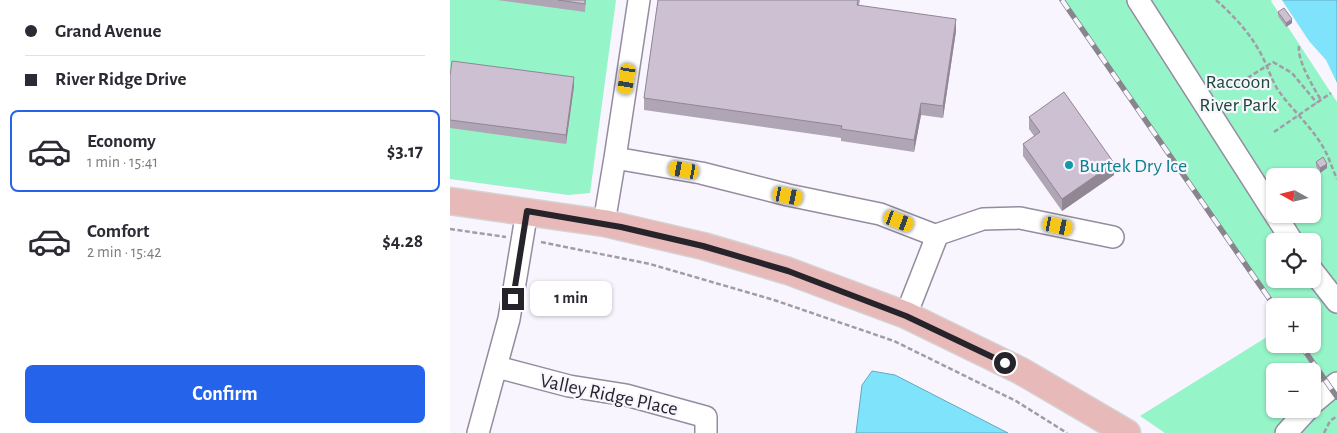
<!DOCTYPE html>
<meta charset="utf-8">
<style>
body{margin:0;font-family:"Alegreya Sans",sans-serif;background:#f2f2f3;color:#2b2b33;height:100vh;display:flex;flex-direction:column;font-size:19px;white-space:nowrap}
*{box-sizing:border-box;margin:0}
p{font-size:16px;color:#7c7c81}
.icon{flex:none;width:28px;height:28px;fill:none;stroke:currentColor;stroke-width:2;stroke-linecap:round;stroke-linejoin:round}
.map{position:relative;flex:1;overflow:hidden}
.drawer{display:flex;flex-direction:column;background:#fff;width:450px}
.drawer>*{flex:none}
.guide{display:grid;align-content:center;height:110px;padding:0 25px;background:#fff}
.needle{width:32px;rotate:278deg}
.fabs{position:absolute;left:816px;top:168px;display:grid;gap:10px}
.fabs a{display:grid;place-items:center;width:55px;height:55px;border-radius:8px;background:#fff;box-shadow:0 1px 4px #0004;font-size:25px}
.end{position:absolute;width:22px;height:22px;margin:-11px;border:6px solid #26232a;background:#fff;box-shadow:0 0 0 2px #fff}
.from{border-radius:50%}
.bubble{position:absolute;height:35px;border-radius:8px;background:#fff;box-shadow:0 1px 4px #0004;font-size:16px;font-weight:600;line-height:35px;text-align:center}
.car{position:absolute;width:15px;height:30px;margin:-15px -8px;border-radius:6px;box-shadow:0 0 4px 1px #0007;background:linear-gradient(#f5c518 24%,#345 0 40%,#f5c518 0 76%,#345 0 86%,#f5c518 0)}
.guide b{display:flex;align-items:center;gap:18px;height:48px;font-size:19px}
.guide b+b{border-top:1px solid #e1e1e2}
.guide i{width:12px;height:12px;background:#2b2b33}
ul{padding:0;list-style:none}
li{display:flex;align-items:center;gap:15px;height:82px;margin:0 10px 8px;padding:0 15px;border:2px solid transparent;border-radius:8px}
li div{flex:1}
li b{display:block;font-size:19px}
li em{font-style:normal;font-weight:600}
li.selected{border-color:#2563eb}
li>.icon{width:45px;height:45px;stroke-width:1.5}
.cta{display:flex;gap:10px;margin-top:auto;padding:10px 25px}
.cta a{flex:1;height:58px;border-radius:8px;background:#2563eb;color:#fff;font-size:20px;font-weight:600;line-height:58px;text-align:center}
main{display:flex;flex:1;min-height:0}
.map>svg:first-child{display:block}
.green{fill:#96f4c9;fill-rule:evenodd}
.water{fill:#7fe3fb;stroke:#64a9bc}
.pier{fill:#f9f5fe}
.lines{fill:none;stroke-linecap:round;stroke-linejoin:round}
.minor-casing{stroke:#948c9f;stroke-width:24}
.major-casing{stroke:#d4d3d4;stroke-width:29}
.path{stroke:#a19da5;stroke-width:2.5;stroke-dasharray:5 2.5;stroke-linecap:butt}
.minor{stroke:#fff;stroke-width:21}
.major{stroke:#e7b9b8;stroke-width:26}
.rail-casing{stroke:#88858d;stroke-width:5.5}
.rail{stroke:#f9f5fe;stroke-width:4;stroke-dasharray:11;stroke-linecap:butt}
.wall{fill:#b0a5b5}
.shaded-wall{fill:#908694}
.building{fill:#cdc0d3;stroke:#908694}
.route{stroke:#26232a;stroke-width:6}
.culture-dot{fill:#0f9aa8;stroke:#f9f5fe;stroke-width:2}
.labels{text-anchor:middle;stroke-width:4.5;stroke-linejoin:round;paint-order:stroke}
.park-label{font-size:20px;fill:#1b4a37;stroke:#f9f5fe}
.culture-label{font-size:20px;fill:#0d838f;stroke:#f9f5fe;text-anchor:start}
.street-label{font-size:20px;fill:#26232a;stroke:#f9f5fe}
</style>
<main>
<section class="drawer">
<div class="guide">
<b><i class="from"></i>Grand Avenue</b>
<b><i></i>River Ridge Drive</b>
</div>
<ul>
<li class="selected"><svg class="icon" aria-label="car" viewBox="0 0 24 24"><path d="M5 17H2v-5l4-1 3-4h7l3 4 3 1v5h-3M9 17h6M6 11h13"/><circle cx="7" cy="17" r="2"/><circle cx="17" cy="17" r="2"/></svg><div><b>Economy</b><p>1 min · 15:41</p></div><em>$3.17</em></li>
<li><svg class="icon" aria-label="car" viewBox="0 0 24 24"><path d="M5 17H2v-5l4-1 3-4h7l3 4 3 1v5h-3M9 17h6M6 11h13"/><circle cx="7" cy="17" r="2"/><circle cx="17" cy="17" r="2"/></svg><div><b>Comfort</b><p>2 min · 15:42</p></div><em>$4.28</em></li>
</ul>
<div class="cta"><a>Confirm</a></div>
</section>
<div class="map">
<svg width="887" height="433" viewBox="0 0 887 433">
<rect width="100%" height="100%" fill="#f9f5fe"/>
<path class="green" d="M0,0H166L140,193L118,195L0,179Z
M613,0H887V433H715L690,416L825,332V344H862V306L825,307ZM825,176H862V214H825ZM825,241H862V279H825ZM825,371H862V409H825Z"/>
<path class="water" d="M823,0H887V100Z
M422,371L445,375L558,433H406L412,385Z"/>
<path class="pier" d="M822,0H832L859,41L876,60L887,83V102L821,1Z"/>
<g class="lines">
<defs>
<path id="minor" d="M688,0L842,241
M165,158L189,0
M154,223L165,158L251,173L338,195L430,214L487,236L456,315
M486,235L533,219L570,218L663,237
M862,270L887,302
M47,367L119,386L176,395L256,417V433
M862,404L887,383
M28,433L59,319L77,211
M836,433L858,409"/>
<path id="major" d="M0,201L154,223L253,246L338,271L456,315L571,371L677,433"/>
</defs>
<use href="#minor" class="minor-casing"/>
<use href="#major" class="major-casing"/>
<path class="path" d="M766,0C784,16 801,34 812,56C818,67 821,79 828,90C842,110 861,126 873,147C879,157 882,168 887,179
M849,46C847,60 863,87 871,100
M791,82L823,62L842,73L867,103
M824,132L881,93
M0,229L56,237
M91,242L200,264L324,300L444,341L566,401L617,433
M874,433L880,421L887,416"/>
<use href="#minor" class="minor"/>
<use href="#major" class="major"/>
<defs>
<path id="rail" d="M612,0L825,307
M850,344L887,397"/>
</defs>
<use href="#rail" class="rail-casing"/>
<use href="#rail" class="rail"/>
</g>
<path class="wall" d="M47,0H136L135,12Z
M208,0H410L409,5L506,31L493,118L471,115L464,152L391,141V138L194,110V98Z
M828,12L842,23L836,27L828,16Z
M0,76L124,86L116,144L0,128Z
M579,117L664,175L612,211L573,156V144L584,136L579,129Z
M866,162L877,168L870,173L866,166Z"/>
<path class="shaded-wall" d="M506,19V31L493,118V106Z
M842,19V23L836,27V23Z
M124,77V86L116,144V135Z
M471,103V115L464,152V140Z
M664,163V175L612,211V199Z
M877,164V168L870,173V168Z"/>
<path class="building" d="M108,0H135V4Z
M208,0H408L407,5L506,19L493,106L471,103L464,140L391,129L392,126L194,98Z
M834,8L842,19L836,23L828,12Z
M2,61L124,77L116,135L0,120V76Z
M614,92L664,163L612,199L573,144L590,132L579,117Z
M873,157L877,164L870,168L866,162Z"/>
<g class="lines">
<path class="route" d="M63,299L77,211L171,227L253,246L338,271L456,316L555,363"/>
</g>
<circle class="culture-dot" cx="619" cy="165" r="5"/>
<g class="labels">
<g class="park-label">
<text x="788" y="88">Raccoon<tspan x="788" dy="23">River Park</tspan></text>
</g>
<g class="culture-label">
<text x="629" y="172">Burtek Dry Ice</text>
</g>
<g class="street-label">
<text transform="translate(159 394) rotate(12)" y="7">Valley Ridge Place</text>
</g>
</g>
</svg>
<div class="fabs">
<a><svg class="needle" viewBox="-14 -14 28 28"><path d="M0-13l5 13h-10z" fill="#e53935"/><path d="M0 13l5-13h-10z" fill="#7c7c81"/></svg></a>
<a><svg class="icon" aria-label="locate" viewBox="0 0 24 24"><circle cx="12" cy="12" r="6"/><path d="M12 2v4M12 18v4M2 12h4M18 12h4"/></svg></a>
<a>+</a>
<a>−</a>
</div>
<i class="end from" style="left:555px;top:363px"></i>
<i class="end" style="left:63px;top:299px"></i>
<div class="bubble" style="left:80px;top:281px;width:82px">1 min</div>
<i class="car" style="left:177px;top:79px;rotate:189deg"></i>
<i class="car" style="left:234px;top:170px;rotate:280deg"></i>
<i class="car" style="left:338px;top:196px;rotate:101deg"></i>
<i class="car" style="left:449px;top:221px;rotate:111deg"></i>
<i class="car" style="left:608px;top:226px;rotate:102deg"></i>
</div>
</main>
